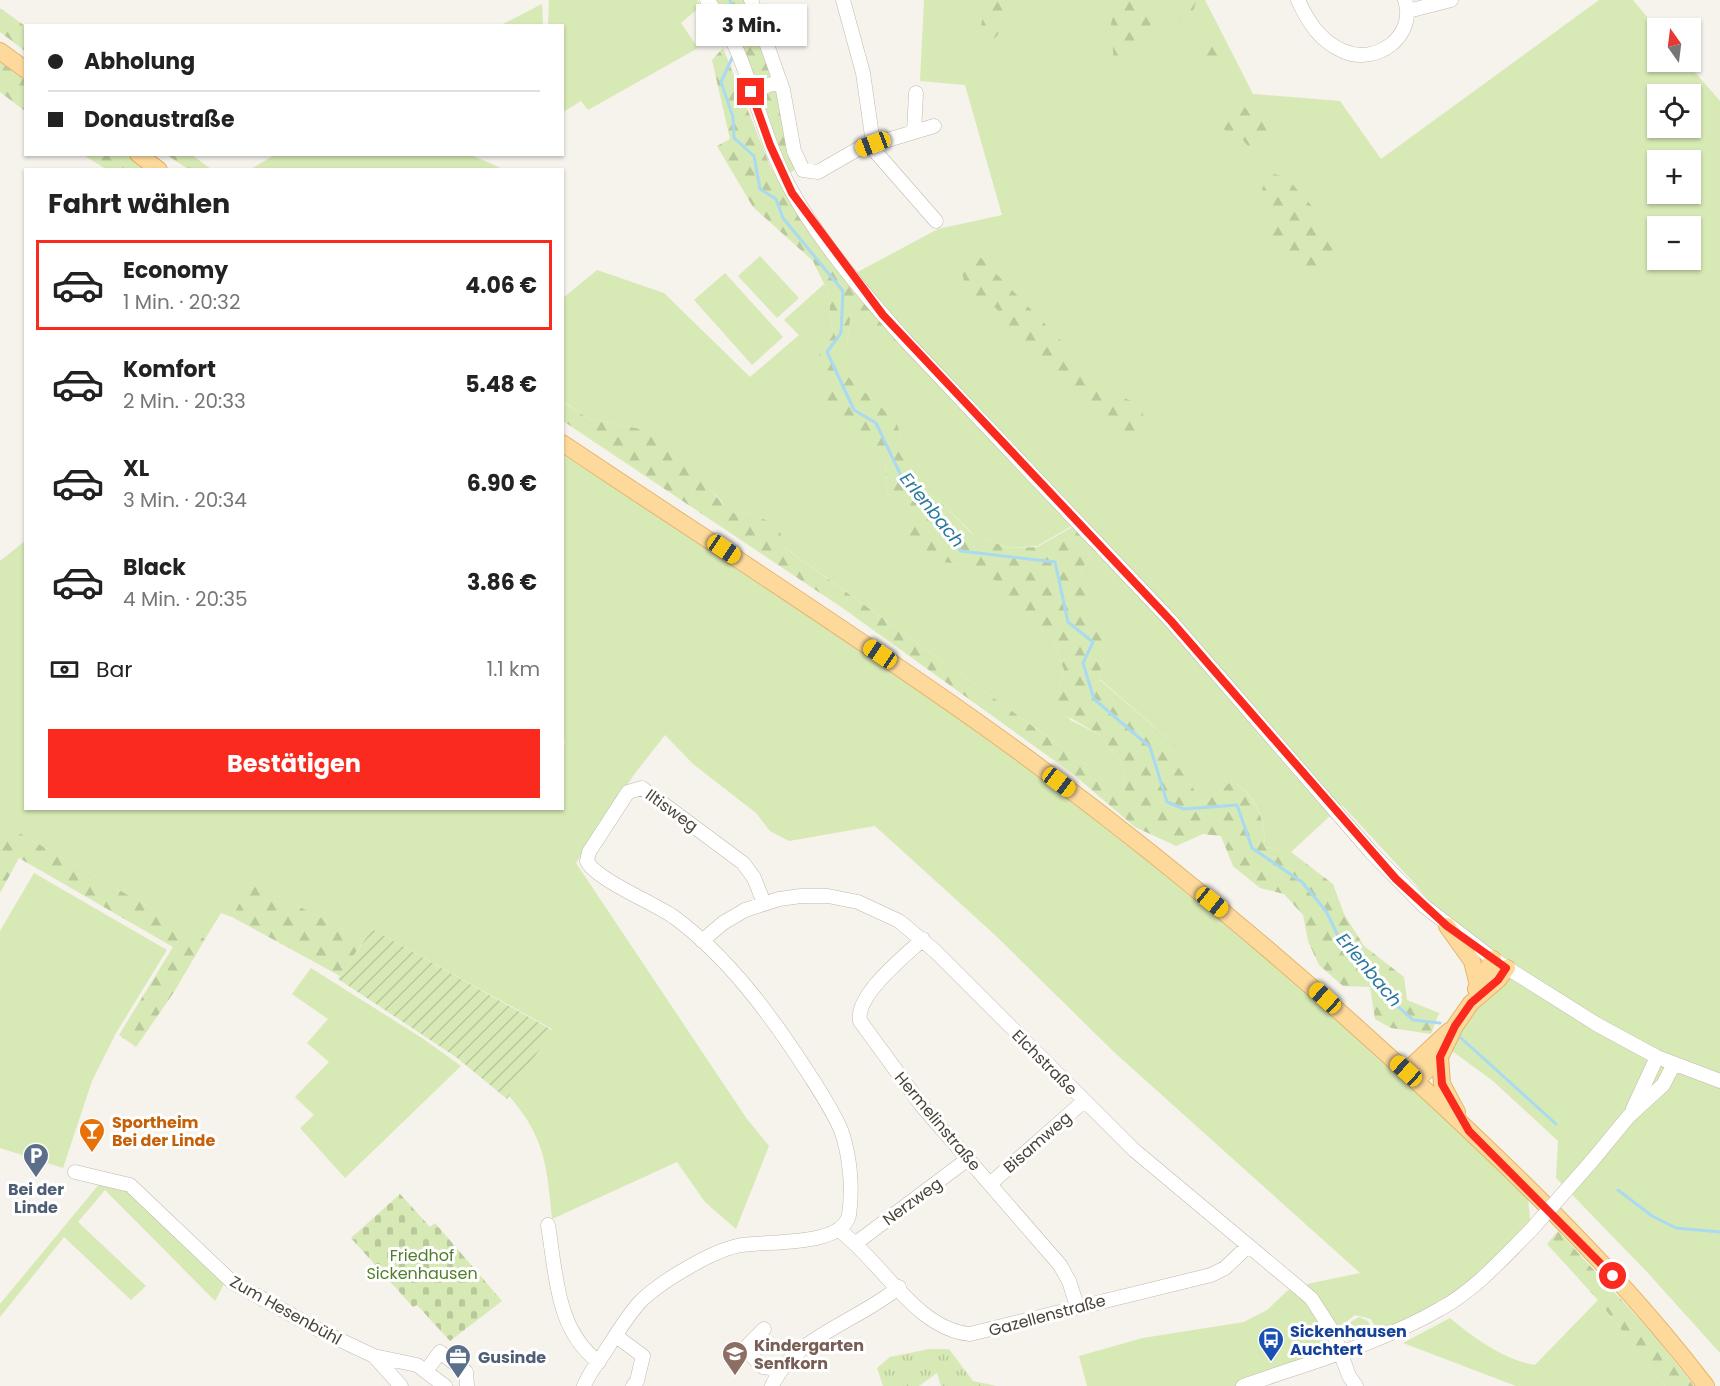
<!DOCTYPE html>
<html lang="de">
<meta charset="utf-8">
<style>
body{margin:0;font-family:Poppins,sans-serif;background:#f2f2f2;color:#222;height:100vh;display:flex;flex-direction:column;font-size:22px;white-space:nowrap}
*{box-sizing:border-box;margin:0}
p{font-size:20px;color:#767676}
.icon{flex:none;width:33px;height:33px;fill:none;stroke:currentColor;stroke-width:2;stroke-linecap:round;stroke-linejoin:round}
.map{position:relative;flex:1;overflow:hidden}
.sheet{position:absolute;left:24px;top:168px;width:540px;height:642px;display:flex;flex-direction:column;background:#fff;border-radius:0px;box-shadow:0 2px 4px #0004}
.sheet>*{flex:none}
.top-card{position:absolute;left:24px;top:24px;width:540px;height:132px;border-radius:0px;box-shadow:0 2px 4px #0004;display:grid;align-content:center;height:132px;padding:0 24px;background:#fff}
.needle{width:39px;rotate:346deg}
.fabs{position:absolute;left:1647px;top:18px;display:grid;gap:12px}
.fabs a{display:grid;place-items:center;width:54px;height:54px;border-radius:0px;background:#fff;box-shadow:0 2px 4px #0004;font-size:30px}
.end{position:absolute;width:27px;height:27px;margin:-14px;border:8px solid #fa2b1e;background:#fff;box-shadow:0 0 0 3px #fff}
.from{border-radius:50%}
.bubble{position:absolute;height:42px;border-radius:0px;background:#fff;box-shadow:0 2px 4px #0004;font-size:20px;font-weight:700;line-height:42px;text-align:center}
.car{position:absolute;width:18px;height:36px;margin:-18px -9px;border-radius:8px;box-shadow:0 0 4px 2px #0007;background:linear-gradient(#f5c518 24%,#345 0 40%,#f5c518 0 76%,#345 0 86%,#f5c518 0)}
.top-card b{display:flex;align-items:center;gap:21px;height:57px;font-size:22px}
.top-card b+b{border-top:2px solid #e0e0e0}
.top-card i{width:15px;height:15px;background:#222}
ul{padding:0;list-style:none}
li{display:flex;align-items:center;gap:18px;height:90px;margin:0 12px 9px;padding:0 12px;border:3px solid transparent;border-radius:0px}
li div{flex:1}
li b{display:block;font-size:22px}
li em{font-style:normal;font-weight:700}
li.active{border-color:#fa2b1e}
li>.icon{width:54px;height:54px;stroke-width:1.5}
h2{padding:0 24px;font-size:27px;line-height:72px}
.pay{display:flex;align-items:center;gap:15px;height:66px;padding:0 24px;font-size:22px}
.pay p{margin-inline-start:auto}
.cta{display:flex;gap:12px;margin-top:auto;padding:12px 24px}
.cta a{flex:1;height:69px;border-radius:0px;background:#fa2b1e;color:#fff;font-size:24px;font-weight:700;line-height:69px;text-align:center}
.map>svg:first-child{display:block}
.grass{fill:#d7e9b5;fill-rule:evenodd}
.forest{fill:url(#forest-firs)}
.cemetery{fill:url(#cemetery-stones)}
.park{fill:url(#park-tufts)}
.garden{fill:url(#garden-furrows)}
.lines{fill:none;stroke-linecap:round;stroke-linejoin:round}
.stream{stroke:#a9daf1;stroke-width:3}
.minor-casing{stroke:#c2b9ae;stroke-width:15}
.major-casing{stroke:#e5b56b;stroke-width:18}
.minor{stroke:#fff;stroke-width:14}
.major{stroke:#fed99c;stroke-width:16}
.minor-bridge-casing{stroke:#c2b9ae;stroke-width:15;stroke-linecap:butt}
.minor-bridge{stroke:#fff;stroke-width:14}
.route{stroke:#fa2b1e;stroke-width:8}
.labels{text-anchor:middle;stroke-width:6;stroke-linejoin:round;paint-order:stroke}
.street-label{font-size:16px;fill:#4b4239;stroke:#fff}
.food-label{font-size:16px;font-weight:bold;fill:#c56008;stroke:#fff;text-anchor:start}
.service-label{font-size:16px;font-weight:bold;fill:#4e5e75;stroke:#fff}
.park-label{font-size:16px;fill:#527e2b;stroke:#fff}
.transit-label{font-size:16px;font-weight:bold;fill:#164399;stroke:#fff;text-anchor:start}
.education-label{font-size:16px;font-weight:bold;fill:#785e54;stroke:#fff;text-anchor:start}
.water-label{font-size:18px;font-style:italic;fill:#2b799f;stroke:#fff}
</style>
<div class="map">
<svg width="1720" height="1386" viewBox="0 0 1720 1386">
<defs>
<pattern id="forest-firs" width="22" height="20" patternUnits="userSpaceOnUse" patternTransform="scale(1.5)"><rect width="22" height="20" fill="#d7e9b5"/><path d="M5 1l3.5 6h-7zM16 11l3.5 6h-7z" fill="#bac99c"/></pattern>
<pattern id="cemetery-stones" width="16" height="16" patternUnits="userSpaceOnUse" patternTransform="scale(1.5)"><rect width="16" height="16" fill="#d7e9b5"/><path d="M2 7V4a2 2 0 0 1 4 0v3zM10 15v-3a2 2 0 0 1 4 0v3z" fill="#bac99c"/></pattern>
<pattern id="park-tufts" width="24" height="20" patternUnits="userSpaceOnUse" patternTransform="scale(1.5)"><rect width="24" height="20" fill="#d7e9b5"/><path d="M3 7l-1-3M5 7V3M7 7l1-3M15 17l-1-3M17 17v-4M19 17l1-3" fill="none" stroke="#bac99c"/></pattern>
<pattern id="garden-furrows" width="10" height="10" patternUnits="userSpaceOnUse" patternTransform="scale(1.5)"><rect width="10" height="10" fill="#d7e9b5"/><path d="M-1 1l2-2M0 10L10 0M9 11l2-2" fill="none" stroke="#bac99c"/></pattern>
</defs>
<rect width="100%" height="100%" fill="#f6f2ec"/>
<path class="grass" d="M549,0H697L701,6L681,23L698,48L588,110L581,101L563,112L562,26L548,25Z
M924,0H1205L1253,94L1340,101L1381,159L1599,0H1633L1657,29L1658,62H1686L1720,101V1353L1647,1272L1556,1178L1558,1141L1493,1081L1441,1043L1471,1003L1498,980L1506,968L1447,926L1416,885L1342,805L1291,852L1265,847C1264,814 1258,802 1233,780L1204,804L1177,765L1183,752L1100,679L1101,666L1109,645L1085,620L1089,597L1080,575L1094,546L1270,740L1277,734L1082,520L1037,546L1009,548L973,534L939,500L918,488L896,421L832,363L847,345L851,311L883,340L905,350L895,336L902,329L854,274L938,229L1002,215L965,85L920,81ZM1658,94H1690V128H1658ZM1658,160H1690V194H1658ZM1658,226H1690V260H1658Z
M542,4L543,25H501Z
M276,154L471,155L503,169H251Z
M760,256L799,298L777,318L738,276Z
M597,270L664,293L750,377L799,335L784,320L824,284L828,292L833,335L815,363L826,401L856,429L885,463L888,494L910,507L931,561L962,564L997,581L1008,597L1054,642L1064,670L1059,693L1070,720L1100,735L1124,766L1125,792L1110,788L1095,771L784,547L778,526L749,512L731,514L718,497L646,430L589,419L563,401V298Z
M725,273L783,337L752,365L694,300Z
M563,455L702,544L774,582L1105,817L1527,1187L1531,1230L1482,1278L1380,1338L1371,1319L1355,1315L1333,1332L1341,1351L1243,1386H1087L1079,1356L1143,1338L1244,1322L1267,1310L1287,1291L1312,1283L1360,1273L1114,1052L995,935L875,826L789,841L770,831L756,813L693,764L665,735L633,776L576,863L747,1119L769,1146L736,1229L705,1202L677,1162L552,1219C547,1166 545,1137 509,1096L552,1029L372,929L364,940L251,882L232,917L221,913L205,939L0,822V561L25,541L26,808H562L563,743L565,744L562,725Z
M34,873L167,950L116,1033L92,1081L63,1168L0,1148V931Z
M311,968L422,1038L461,1066L345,1178L300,1128L314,1115L295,1097L329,1062L307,1043L328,1019L292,994Z
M101,1182L128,1188L217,1276L224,1284L215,1301L105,1190L78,1222L146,1286L131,1300L64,1237L0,1317V1304Z
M1598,1300L1665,1386H1516L1403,1343L1450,1318C1474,1338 1504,1360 1535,1365Z
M1359,1317L1368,1321L1374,1335L1356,1339L1342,1335L1344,1326Z"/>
<path class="forest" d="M712,0H747L780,104L796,169L788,174Z
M986,0H1012V16L995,38L980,31Z
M1119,0H1153L1150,10L1151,40L1138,51L1127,65H1114L1111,23Z
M1170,0H1196L1194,9L1182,22Z
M0,8L25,26V51L0,32Z
M1210,41L1220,49L1216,68L1200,66L1195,49Z
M723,48L771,168L799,210L906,351L883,340L851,311L847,345L833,363L896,421L918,488L939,500L971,533L1008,548L1037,547L1074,526L1094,546L1080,575L1090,597L1085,620L1109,645L1101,666L1100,680L1183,752L1177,765L1204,804L1233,780C1257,802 1264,814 1265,847L1291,852L1333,884L1344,914L1364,946L1404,977L1407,1000L1439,1013L1431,1034L1391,1028L1375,1019L1370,987L1343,986L1319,965L1308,941L1303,915L1284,894L1260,888L1233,866L1221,836L1203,834L1176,846L1135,827L1073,774L844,609L563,421L562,401L589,419L646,430L685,461L731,513L749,512L778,526L785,548L1095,771L1110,788L1125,792L1124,766L1100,735L1048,705L1059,693L1064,670L1054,642L1008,597L996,581L962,564L931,561L905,538L910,507L888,494L885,463L856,430L826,401L814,363L833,335L828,292L813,261L753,207L717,146L730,139L712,60Z
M0,62L25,80V111L0,92Z
M1237,98L1248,111L1267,116L1268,139L1253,152L1241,138L1223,129L1220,108Z
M83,155H129L150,169H106Z
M167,155H192L211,169H188Z
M1270,173L1286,177L1320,215L1335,249L1333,270L1310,277L1278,256L1262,189Z
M978,255L1112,393L1139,404L1147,425L1131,440L1110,427L1086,395L1011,332L996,308L968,299L962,272Z
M0,822L205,939L174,992L136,1047L119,1035L173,947L19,858L0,893Z
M251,882L364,940L340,976L232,917Z
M1558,1231L1652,1333L1694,1386H1665L1598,1300L1547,1244Z"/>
<path class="cemetery" d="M400,1194L430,1227L435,1223L502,1301L450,1341L417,1305L413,1307L351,1238Z"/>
<path class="park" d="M929,1349H949L973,1381L997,1386H941L937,1373L919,1386H883L877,1368L890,1357Z"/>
<path class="garden" d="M372,929L552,1030L507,1099L456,1057L338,979Z"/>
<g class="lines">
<path class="stream" d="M730,0L740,34L737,41
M733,56L721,82L733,117L734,138L754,156L760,189L776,199L783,218L843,291L841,333L827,352L854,410L876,423L904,482L961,551L1055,562L1068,622L1093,642L1083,663L1094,699L1150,747L1167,802L1184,809L1237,805L1252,848L1302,882L1326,911L1342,944L1383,983L1392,1001L1413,1020L1440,1023
M1461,1038L1556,1124
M1618,1190L1652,1216L1676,1228L1720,1232"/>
<defs>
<path id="minor" d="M707,0C747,48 755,116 782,172C809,230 864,294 907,342L1171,621L1371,852L1424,906L1493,959L1598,1025L1657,1057L1720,1081
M751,0L783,90L794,151L803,170L818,172L858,149L934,126
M843,0L863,73L874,150L936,221
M1298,0C1308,22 1320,41 1343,51C1376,66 1417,36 1405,0
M1408,11L1451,0
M751,92L780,81
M914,131L916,93
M923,939C905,956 855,995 860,1021L922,1106L1060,1265L1069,1281L1077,1306
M702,941L723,923L745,910L779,899L801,896H828L858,902L899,921L935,951L1134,1150L1311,1298L1333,1332L1349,1376L1356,1386
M1633,1109L1657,1057
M1591,1162L1629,1116L1663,1085L1674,1064
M75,1172L130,1185L232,1282L319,1330L374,1356L401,1386
M990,1184L1084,1101
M548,1225C556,1273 556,1331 599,1362
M839,1230C881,1261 917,1330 970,1334L1211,1275L1225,1268L1247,1247
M856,1243L968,1159
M764,1329L749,1344L747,1351L763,1367L779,1369
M616,1336L643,1356L637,1381L633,1386
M374,1356L417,1365L445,1386
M426,1371L440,1352L466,1372L467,1386
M584,1386C588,1375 596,1365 603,1355C614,1338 625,1319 639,1303C658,1283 710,1252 737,1246C763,1240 842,1248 849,1215C853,1188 850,1155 841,1130C832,1109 819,1090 807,1071C770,1014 728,957 674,917C654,903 595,879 587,861L589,852L628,792L642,788L743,863L754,878L764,903
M772,1386C793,1337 859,1321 899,1287
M1243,1386C1308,1363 1381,1343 1440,1309C1475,1290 1503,1258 1531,1230"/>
<path id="major" d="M0,51L26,70
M138,154L159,170
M562,443C701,536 842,626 979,723C1143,840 1298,970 1445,1108C1538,1195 1629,1285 1706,1386
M1447,926L1472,961L1478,985
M1476,989L1493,959
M1440,1057L1442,1084L1457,1112
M1406,1071L1449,1031
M1416,1081L1440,1057L1455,1026L1471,1003L1498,980L1507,968"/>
</defs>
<use href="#minor" class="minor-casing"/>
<use href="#major" class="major-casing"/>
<use href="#minor" class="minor"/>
<use href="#major" class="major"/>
<defs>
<path id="minor-bridge" d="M1531,1230L1591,1162"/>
</defs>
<use href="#minor-bridge" class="minor-bridge-casing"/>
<use href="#minor-bridge" class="minor-bridge"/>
</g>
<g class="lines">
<path class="route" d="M751,92L770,145L792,193L883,315L1171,621L1396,879L1447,926L1506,968L1498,980L1471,1003L1455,1026L1440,1057L1442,1084L1469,1131L1613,1276"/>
</g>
<defs>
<symbol id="bar-pin" viewBox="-11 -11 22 30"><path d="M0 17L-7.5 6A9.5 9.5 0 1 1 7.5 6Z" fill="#e8710a" stroke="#fff"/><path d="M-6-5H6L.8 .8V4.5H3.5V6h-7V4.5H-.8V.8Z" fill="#fff"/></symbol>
<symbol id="parking-pin" viewBox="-11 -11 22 30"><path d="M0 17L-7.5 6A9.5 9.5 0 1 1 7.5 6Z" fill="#5c6f8a" stroke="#fff"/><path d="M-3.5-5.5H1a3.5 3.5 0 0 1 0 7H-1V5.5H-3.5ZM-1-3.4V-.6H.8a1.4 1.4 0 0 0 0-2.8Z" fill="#fff"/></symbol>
<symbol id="bus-pin" viewBox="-11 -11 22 30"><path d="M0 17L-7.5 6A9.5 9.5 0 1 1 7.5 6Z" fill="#1a4fb4" stroke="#fff"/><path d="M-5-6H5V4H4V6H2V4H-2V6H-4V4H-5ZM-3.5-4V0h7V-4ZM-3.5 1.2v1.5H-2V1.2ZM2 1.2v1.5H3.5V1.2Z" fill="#fff"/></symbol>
<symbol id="school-pin" viewBox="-11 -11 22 30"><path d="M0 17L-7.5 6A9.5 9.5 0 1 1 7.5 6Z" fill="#8d6e63" stroke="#fff"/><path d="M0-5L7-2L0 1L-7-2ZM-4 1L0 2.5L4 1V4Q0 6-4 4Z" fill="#fff"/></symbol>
<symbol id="office-pin" viewBox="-11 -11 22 30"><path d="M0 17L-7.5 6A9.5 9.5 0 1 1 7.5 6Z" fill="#5c6f8a" stroke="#fff"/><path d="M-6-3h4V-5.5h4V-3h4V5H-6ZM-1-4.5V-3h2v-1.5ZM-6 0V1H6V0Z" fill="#fff"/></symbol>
</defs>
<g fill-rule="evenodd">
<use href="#bar-pin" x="77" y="1116" width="30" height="40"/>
<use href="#parking-pin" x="21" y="1141" width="30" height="40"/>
<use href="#bus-pin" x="1256" y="1325" width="30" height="40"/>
<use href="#school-pin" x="720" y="1339" width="30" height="40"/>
<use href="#office-pin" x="443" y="1342" width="30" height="40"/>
</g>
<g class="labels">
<g class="street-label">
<text transform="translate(672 810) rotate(36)" y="6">Iltisweg</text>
<text transform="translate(1045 1062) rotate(45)" y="6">Elchstraße</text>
<text transform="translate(938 1121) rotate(50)" y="6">Hermelinstraße</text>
<text transform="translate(1037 1142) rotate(-41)" y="6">Bisamweg</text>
<text transform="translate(912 1201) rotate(-36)" y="6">Nerzweg</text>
<text transform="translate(286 1310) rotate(29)" y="6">Zum Hesenbühl</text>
<text transform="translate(1047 1315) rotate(-15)" y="6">Gazellenstraße</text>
</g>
<g class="food-label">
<text x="112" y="1128">Sportheim<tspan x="112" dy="18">Bei der Linde</tspan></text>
</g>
<g class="service-label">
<text x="36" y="1195">Bei der<tspan x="36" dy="18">Linde</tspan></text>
<text x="478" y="1363" text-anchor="start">Gusinde</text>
</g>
<g class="park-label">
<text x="422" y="1261">Friedhof<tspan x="422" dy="18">Sickenhausen</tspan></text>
</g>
<g class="transit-label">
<text x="1290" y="1337">Sickenhausen<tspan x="1290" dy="18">Auchtert</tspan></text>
</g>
<g class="education-label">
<text x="754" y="1351">Kindergarten<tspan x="754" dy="18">Senfkorn</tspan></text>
</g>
<g class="water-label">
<text transform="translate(932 510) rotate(51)" y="6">Erlenbach</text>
<text transform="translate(1369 970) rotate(50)" y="6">Erlenbach</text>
</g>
</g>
</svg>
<div class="fabs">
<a><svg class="needle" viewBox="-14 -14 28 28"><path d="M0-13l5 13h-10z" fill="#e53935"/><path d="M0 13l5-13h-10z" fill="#767676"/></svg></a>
<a><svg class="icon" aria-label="locate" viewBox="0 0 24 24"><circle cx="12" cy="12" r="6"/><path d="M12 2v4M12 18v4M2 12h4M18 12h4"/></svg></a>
<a>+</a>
<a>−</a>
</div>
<i class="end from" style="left:1613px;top:1276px"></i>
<i class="end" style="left:751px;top:92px"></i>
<div class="bubble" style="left:696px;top:4px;width:111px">3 Min.</div>
<i class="car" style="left:873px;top:144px;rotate:249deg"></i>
<i class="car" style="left:724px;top:549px;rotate:124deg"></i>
<i class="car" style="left:880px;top:654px;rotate:304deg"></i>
<i class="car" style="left:1059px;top:782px;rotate:127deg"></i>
<i class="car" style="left:1212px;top:902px;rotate:129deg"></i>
<i class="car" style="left:1325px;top:998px;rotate:312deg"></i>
<i class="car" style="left:1406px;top:1071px;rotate:312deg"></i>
<div class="top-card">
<b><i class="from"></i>Abholung</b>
<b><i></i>Donaustraße</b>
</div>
<section class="sheet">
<h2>Fahrt wählen</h2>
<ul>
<li class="active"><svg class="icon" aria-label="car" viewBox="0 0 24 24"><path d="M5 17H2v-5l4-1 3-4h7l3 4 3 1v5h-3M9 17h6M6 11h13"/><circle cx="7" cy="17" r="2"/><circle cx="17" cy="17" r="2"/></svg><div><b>Economy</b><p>1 Min. · 20:32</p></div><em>4.06 €</em></li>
<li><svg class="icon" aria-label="car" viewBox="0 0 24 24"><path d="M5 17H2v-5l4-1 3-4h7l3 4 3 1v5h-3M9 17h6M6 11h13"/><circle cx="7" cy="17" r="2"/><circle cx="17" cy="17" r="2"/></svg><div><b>Komfort</b><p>2 Min. · 20:33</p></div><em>5.48 €</em></li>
<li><svg class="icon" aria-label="car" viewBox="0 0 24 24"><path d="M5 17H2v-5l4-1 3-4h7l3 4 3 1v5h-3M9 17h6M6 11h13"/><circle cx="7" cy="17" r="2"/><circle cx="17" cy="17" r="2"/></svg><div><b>XL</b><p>3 Min. · 20:34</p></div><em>6.90 €</em></li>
<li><svg class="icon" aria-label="car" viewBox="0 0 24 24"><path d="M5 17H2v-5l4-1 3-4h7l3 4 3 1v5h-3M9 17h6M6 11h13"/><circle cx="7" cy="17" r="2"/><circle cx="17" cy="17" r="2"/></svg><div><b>Black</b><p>4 Min. · 20:35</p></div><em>3.86 €</em></li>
</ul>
<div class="pay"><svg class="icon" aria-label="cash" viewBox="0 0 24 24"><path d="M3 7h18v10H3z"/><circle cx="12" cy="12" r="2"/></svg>Bar<p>1.1 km</p></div>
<div class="cta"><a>Bestätigen</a></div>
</section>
</div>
